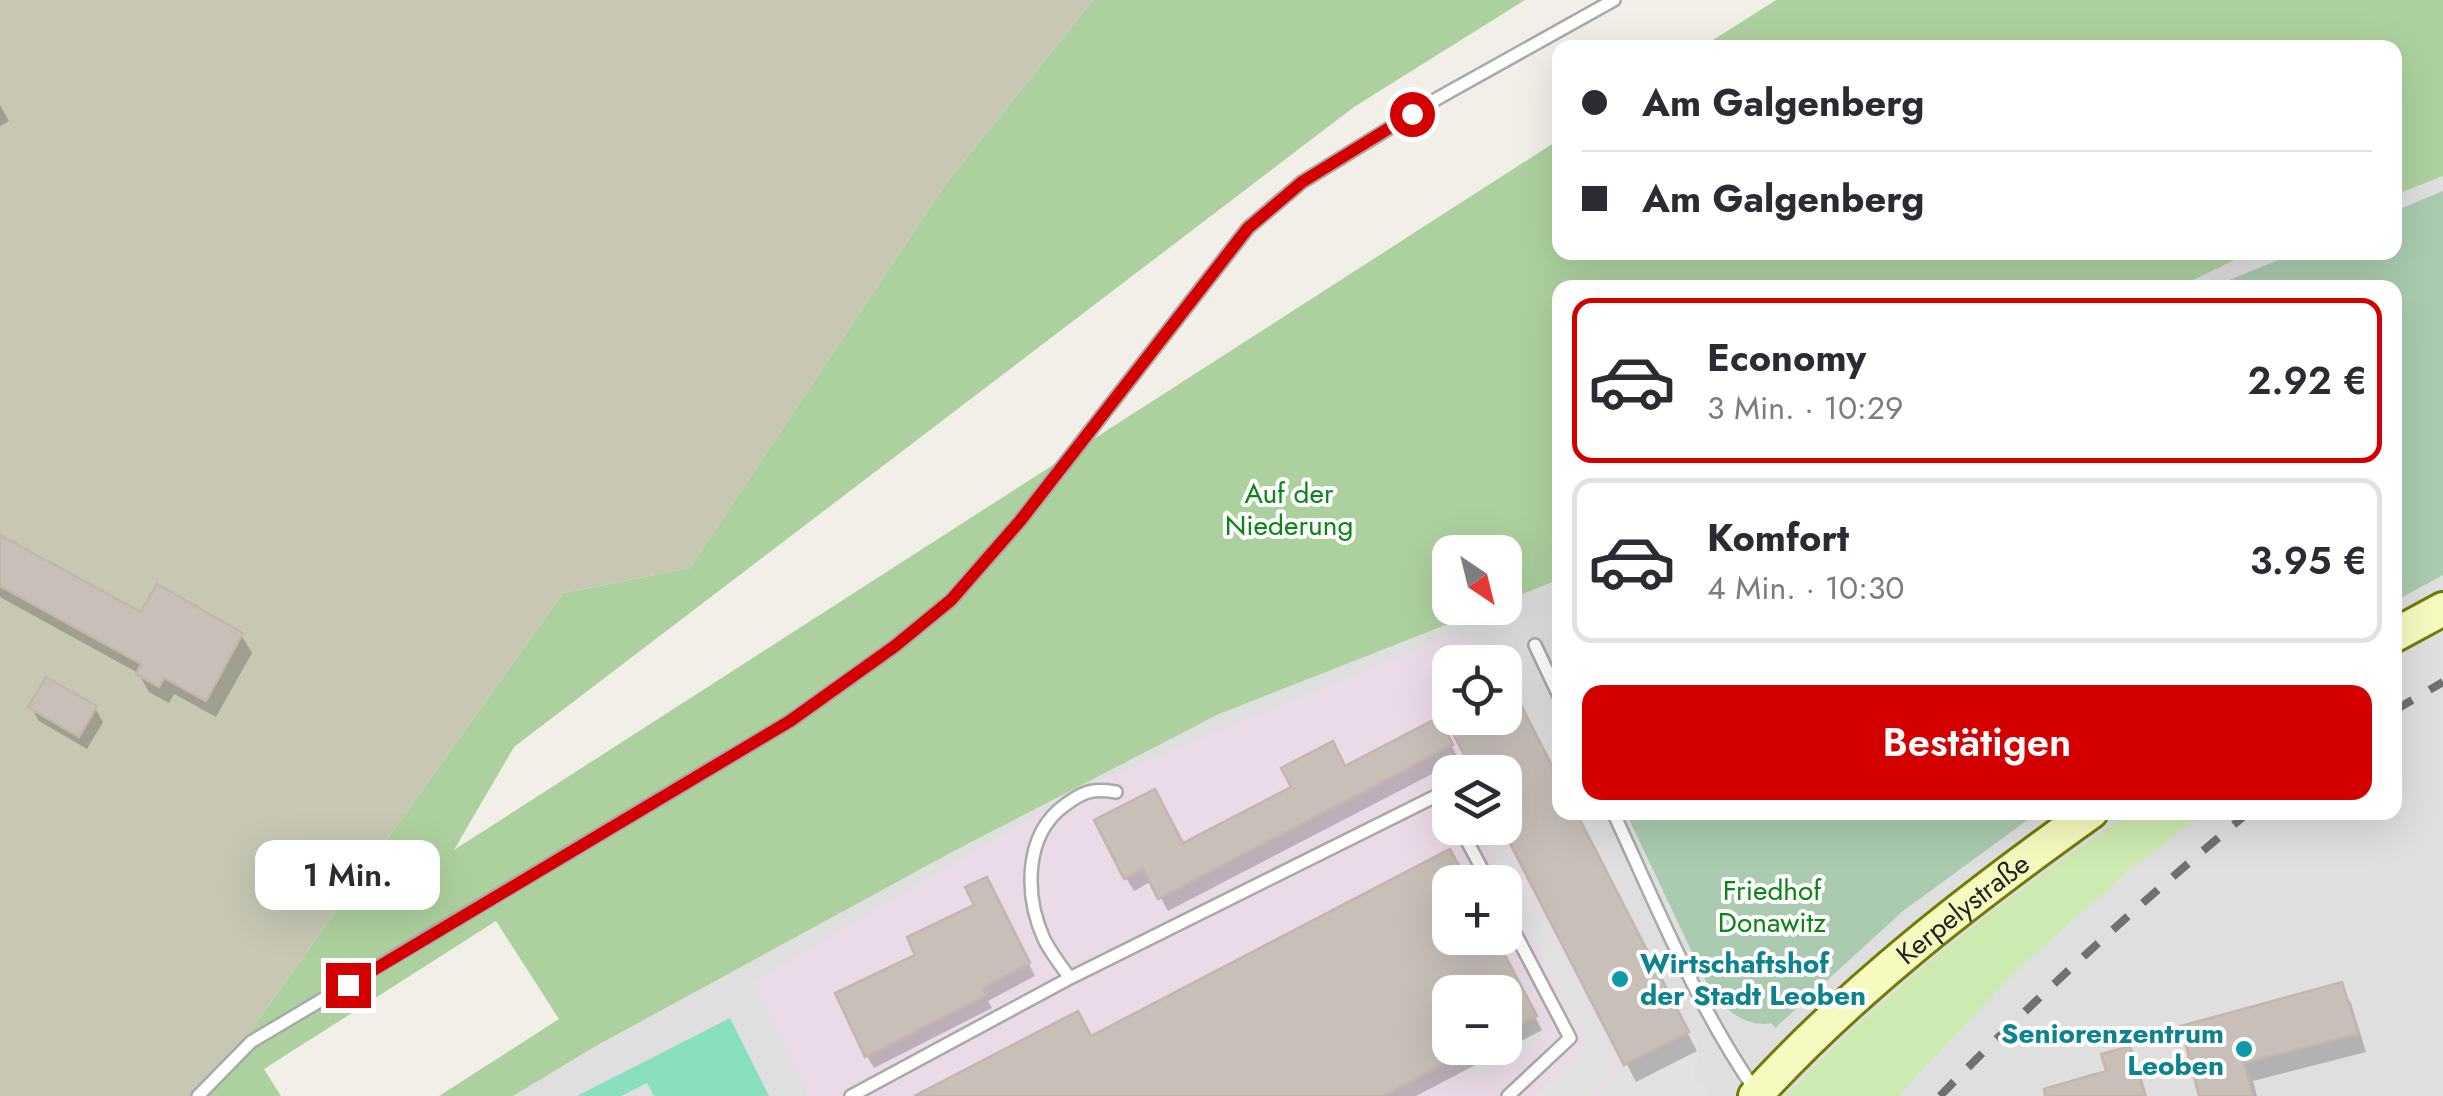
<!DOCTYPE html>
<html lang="de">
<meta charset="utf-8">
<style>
body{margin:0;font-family:Jost,sans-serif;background:#f2f2f3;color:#2b2b33;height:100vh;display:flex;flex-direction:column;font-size:38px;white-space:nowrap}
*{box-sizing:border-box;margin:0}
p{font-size:32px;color:#7c7c81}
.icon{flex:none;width:55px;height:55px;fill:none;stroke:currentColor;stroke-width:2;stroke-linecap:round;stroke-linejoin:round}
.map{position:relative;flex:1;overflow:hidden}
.drawer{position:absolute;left:1552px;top:280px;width:850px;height:540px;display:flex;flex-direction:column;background:#fff;border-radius:20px;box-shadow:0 10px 40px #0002}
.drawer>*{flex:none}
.hud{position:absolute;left:1552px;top:40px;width:850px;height:220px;border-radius:20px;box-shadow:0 10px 40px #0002;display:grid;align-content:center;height:220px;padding:0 30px;background:#fff}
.needle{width:65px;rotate:145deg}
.controls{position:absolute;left:1432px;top:535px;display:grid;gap:20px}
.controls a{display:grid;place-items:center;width:90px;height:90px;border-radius:20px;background:#fff;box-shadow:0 10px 40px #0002;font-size:50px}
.end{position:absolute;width:45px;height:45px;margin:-22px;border:12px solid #d40000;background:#fff;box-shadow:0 0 0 5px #fff}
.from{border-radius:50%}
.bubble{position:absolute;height:70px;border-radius:20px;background:#fff;box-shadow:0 10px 40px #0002;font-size:32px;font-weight:600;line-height:70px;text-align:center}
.hud b{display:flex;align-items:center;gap:35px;height:95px;font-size:38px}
.hud b+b{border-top:2px solid #e1e1e2}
.hud i{width:25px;height:25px;background:#2b2b33}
ul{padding:18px 0 0;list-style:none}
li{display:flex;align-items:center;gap:30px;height:165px;margin:0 20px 15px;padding:0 10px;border:5px solid #e1e1e2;border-radius:20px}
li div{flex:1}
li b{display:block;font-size:38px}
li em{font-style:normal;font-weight:600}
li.selected{border-color:#d40000}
li>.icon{width:90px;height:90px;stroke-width:1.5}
.cta{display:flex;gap:20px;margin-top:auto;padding:20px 30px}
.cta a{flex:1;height:115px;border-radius:20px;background:#d40000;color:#fff;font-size:40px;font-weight:600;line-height:115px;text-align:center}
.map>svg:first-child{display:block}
.residential{fill:#e0dfdf;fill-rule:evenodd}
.industrial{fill:#ebdbe8;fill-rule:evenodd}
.construction{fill:#c7c7b4}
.grass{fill:#cdebb0}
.forest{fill:#add19e}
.cemetery{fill:#aacbaf}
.pitch{fill:#88e0be}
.parking{fill:#e2e2e2}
.shadow{fill:#0003;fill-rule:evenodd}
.building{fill:#c7bfb8;stroke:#c4b6ab;stroke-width:2.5}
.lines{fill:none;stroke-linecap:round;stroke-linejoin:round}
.service-casing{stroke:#a9a9a9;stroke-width:16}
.secondary-casing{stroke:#707d05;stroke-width:38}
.service{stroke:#fff;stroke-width:11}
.secondary{stroke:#f7fabf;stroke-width:32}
.rail{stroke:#707070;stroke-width:8;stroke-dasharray:20 20;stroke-linecap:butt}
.route{stroke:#d40000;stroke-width:12}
.culture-dot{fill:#0f9aa8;stroke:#fff;stroke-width:4}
.labels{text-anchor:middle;stroke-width:8;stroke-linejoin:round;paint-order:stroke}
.park-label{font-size:28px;fill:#0c8416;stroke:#fff}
.street-label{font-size:28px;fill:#222;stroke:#fff}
.culture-label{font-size:28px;font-weight:bold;fill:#0d838f;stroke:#fff;text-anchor:start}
</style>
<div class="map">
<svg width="2443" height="1096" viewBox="0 0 2443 1096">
<rect width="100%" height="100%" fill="#f2efe9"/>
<path class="residential" d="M2443,176V1096H513L596,1046L954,851L1219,714L1489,608H1505V601L1560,579V812H2395V288L2179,287L2249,253L2395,252V195ZM1450,662H1505V718H1450ZM1450,772H1505V828H1450ZM1450,882H1505V938H1450ZM1450,992H1505V1048H1450Z"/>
<path class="industrial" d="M1450,636L1490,644L1500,662H1450V718H1505V674L1560,781V812L1576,813L1689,1032L1624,1065L1596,1096H808L753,983L1075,791ZM1450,772H1505V828H1450ZM1450,882H1505V938H1450ZM1450,992H1505V1048H1450Z"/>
<path class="construction" d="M0,0H1093L947,182L690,568L563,593L204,1096H0Z"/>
<path class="grass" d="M2132,812L2203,813L2131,869L2017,970L1898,1096H1787C1888,987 2008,895 2132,812Z"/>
<path class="forest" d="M1093,0H1525L1354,107L514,747L454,850L1560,139V252L2249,253L2179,287L1560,288V579L1505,601V552H1450V608H1489L1219,714L954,851L596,1046L513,1096H439L559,1019L496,921L264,1069L281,1096H204L563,593L690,568L947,182Z
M1776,0H2443V176L2395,195V48L1702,47Z"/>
<path class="cemetery" d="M2443,191V575L2395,601V288L2212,287L2296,253L2395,252V211Z
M1626,813H2037L1903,911L1775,1028L1771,1023C1757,1027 1735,1018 1726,1007H1718Z"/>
<path class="pitch" d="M730,1018L769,1096H654L647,1083L621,1096H577Z"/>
<path class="parking" d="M1478,828H1496L1618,1063L1591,1096H1535L1587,1045Z
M1537,1019L1547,1038L1469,1078L1459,1059L1481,1048H1505V1035Z
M1689,1032L1699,1046L1694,1076L1711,1092L1708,1096H1596L1624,1065Z"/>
<path class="shadow" d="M0,105L9,121L0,126Z
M0,537L142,616L241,635L252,653L216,717L174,694L169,703L149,692L138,673L0,597Z
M1505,697L1560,784V812H1574L1697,1051L1636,1082L1504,828L1505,772H1476L1452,725L1466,718H1505Z
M31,707L95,708L103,722L87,749L39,721Z
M1438,720L1459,760L1168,911L1152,881L1134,891L1126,878L1183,846Z
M1449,852L1466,882H1450V938H1494L1542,1030L1416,1096H920L1091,1039ZM1450,992H1505V1048H1450Z
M993,892L1035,976L988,1001L992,1008L874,1068L867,1056L918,956Z
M2340,985L2351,1003L2366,1052L2253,1081L2257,1096H2201Z
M2129,1048L2137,1062L2147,1096H2085Z"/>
<path class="building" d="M0,535L141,612L157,584L243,633L206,701L164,678L159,687L136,674L141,664L0,586Z
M1505,674L1560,781V812H1576L1689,1032L1624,1065L1505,834V772H1473L1445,718H1505Z
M46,677L97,706L79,737L28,707Z
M1439,717L1453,745L1158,899L1143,869L1124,879L1094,820L1155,789L1183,843L1291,787L1281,768L1333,741L1345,766Z
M1450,849L1468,882H1450V938H1496L1537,1016L1505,1032V992H1450V1061L1383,1096H914L1078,1011L1091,1036Z
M987,877L1030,963L983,988L987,995L865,1057L835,993L915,955L907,937L974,905L965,887Z
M2342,982L2358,1034L2244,1063L2253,1096H2199L2181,1026Z
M2130,1046L2145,1096H2045L2044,1089L2106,1071L2101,1054Z"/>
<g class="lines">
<defs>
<path id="service" d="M1535,645L1560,698
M1613,812C1657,906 1696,1005 1755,1090
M1460,828L1489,882
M1505,914L1570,1038L1508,1096
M1070,978C1061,966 1051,953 1044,939C1025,897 1023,835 1065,805C1073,799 1083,792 1093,791C1100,790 1109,791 1116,792
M198,1096L251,1042L790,721L895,646L951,600L1020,521L1248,228L1302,182L1440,97L1614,0
M851,1096L1070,978L1442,793L1450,809"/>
<g id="secondary">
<path d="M2395,635L2443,609"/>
<path id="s1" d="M1755,1096C1854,988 1972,897 2091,812"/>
</g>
</defs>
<use href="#service" class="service-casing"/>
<use href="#secondary" class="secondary-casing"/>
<use href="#service" class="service"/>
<use href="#secondary" class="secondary"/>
<path class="rail" d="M2395,710L2443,682
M1940,1096C2038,995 2141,902 2249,812"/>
</g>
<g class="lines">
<path class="route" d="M348,985L790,721L895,646L951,600L1020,521L1248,228L1302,182L1412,114"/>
</g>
<g class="culture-dot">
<circle cx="1620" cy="979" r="10"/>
<circle cx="2244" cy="1049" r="10"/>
</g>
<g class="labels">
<g class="park-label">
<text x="1289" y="503">Auf der<tspan x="1289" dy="32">Niederung</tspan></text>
<text x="1772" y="900">Friedhof<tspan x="1772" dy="32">Donawitz</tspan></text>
</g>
<g class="street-label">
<text dy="10" stroke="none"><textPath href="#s1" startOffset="280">Kerpelystraße</textPath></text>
</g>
<g class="culture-label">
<text x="1640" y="973">Wirtschaftshof<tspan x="1640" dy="32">der Stadt Leoben</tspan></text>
<text x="2224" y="1043" text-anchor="end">Seniorenzentrum<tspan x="2224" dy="32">Leoben</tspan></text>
</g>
</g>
</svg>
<div class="controls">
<a><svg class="needle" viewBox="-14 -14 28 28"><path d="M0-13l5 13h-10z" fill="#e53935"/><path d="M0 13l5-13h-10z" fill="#7c7c81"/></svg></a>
<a><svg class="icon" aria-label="locate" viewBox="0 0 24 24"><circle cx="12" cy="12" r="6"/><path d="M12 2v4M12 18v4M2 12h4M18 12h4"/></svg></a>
<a><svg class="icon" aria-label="layers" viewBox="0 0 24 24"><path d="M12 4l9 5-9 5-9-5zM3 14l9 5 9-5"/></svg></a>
<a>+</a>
<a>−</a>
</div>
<i class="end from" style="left:1412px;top:114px"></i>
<i class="end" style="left:348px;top:985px"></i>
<div class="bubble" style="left:255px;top:840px;width:185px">1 Min.</div>
<div class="hud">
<b><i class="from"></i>Am Galgenberg</b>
<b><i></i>Am Galgenberg</b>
</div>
<section class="drawer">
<ul>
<li class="selected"><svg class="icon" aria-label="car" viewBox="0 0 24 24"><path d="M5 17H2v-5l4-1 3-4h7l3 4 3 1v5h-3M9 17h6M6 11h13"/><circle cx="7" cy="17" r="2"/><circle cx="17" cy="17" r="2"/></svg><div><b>Economy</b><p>3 Min. · 10:29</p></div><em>2.92 €</em></li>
<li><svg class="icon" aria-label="car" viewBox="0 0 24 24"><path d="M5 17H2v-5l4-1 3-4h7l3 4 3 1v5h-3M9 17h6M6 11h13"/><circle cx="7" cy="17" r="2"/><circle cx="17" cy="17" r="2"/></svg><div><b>Komfort</b><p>4 Min. · 10:30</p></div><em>3.95 €</em></li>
</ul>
<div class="cta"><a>Bestätigen</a></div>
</section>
</div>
